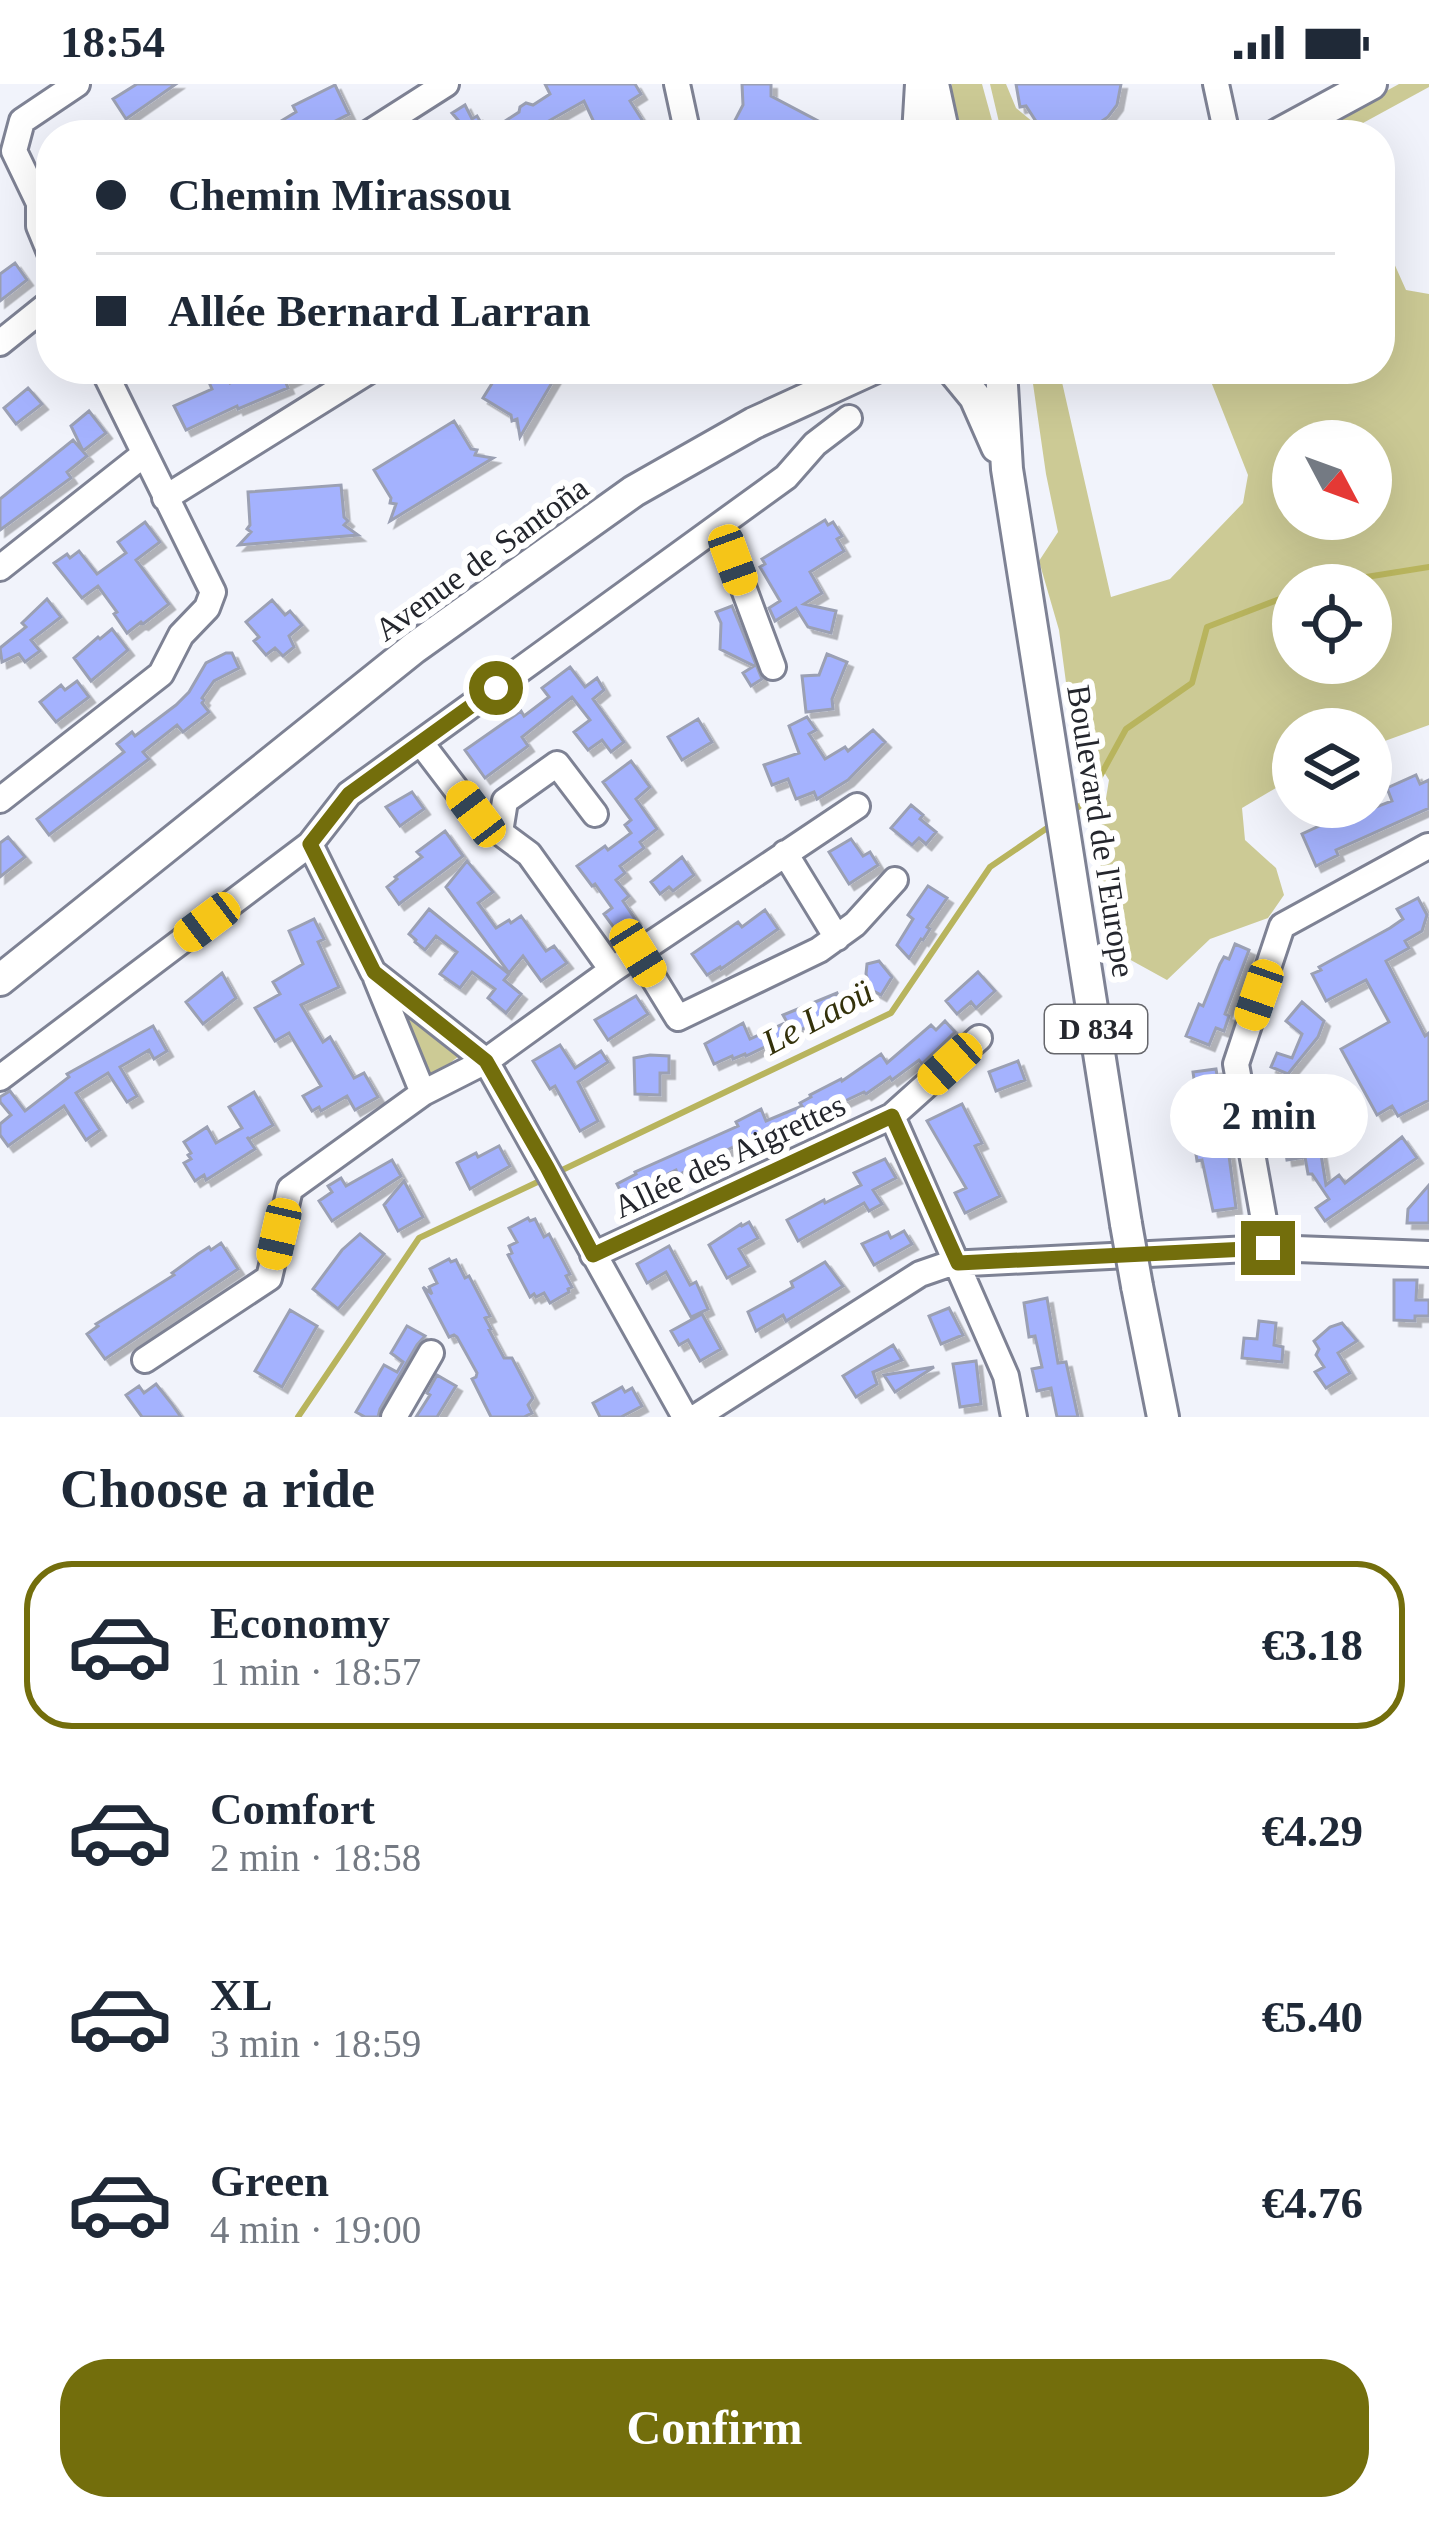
<!DOCTYPE html>
<meta charset="utf-8">
<style>
body{margin:0;font-family:"Times New Roman",serif;background:#f6f6f7;color:#1f2937;height:100vh;display:flex;flex-direction:column;font-size:45px;white-space:nowrap}
*{box-sizing:border-box;margin:0}
p{font-size:39px;color:#747a83}
.icon{flex:none;width:66px;height:66px;fill:none;stroke:currentColor;stroke-width:2;stroke-linecap:round;stroke-linejoin:round}
.map{position:relative;height:1333px;overflow:hidden}
.details{display:flex;flex-direction:column;background:#fff;flex:1}
.details>*{flex:none}
.guide{position:absolute;left:36px;top:36px;width:1359px;height:264px;border-radius:48px;box-shadow:0 12px 48px #0002;display:grid;align-content:center;height:264px;padding:0 60px;background:#fff}
.needle{width:78px;rotate:131deg}
.tools{position:absolute;left:1272px;top:336px;display:grid;gap:24px}
.tools a{display:grid;place-items:center;width:120px;height:120px;border-radius:50%;background:#fff;box-shadow:0 12px 48px #0002;font-size:60px}
.end{position:absolute;width:54px;height:54px;margin:-27px;border:15px solid #736e0c;background:#fff;box-shadow:0 0 0 6px #fff}
.from{border-radius:50%}
.bubble{position:absolute;height:84px;border-radius:42px;background:#fff;box-shadow:0 12px 48px #0002;font-size:39px;font-weight:700;line-height:84px;text-align:center}
.car{position:absolute;width:36px;height:72px;margin:-36px -18px;border-radius:15px;box-shadow:0 0 9px 3px #0007;background:linear-gradient(#f5c518 24%,#345 0 40%,#f5c518 0 76%,#345 0 86%,#f5c518 0)}
.guide b{display:flex;align-items:center;gap:42px;height:114px;font-size:45px}
.guide b+b{border-top:3px solid #e0e1e3}
.guide i{width:30px;height:30px;background:#1f2937}
ul{padding:0;list-style:none}
li{display:flex;align-items:center;gap:36px;height:168px;margin:0 24px 18px;padding:0 36px;border:6px solid transparent;border-radius:48px}
li div{flex:1}
li b{display:block;font-size:45px}
li em{font-style:normal;font-weight:700}
li.active{border-color:#736e0c}
li>.icon{width:108px;height:108px;stroke-width:1.5}
h2{padding:0 60px;font-size:54px;line-height:144px}
.primary-button{display:flex;gap:24px;margin-top:auto;padding:24px 60px}
.primary-button a{flex:1;height:138px;border-radius:48px;background:#736e0c;color:#fff;font-size:48px;font-weight:700;line-height:138px;text-align:center}
.status{display:flex;justify-content:space-between;align-items:center;height:84px;padding:0 60px;background:#fff;direction:ltr}
.status svg{height:33px;fill:currentColor}
.map>svg:first-child{display:block}
.green{fill:#ccca95;fill-rule:evenodd}
.lines{fill:none;stroke-linecap:round;stroke-linejoin:round}
.stream{stroke:#b8b45d;stroke-width:6}
.building{fill:#a4b2fe;stroke:#9ba0b3;stroke-width:3;filter:url(#shadow)}
.minor-casing{stroke:#7e8294;stroke-width:30}
.major-casing{stroke:#7e8294;stroke-width:36}
.minor{stroke:#fff;stroke-width:24}
.major{stroke:#fff;stroke-width:30}
.major-bridge-casing{stroke:#7e8294;stroke-width:36;stroke-linecap:butt}
.major-bridge{stroke:#fff;stroke-width:30}
.route{stroke:#736e0c;stroke-width:15}
.labels{text-anchor:middle;stroke-width:12;stroke-linejoin:round;paint-order:stroke}
.shield{fill:#fff;stroke:#66676c;stroke-width:3}
.shield-label{font-size:30px;font-weight:bold;fill:#24262d}
.street-label{font-size:33px;fill:#24262d;stroke:#fff}
.water-label{font-size:36px;font-style:italic;fill:#34320b;stroke:#fff}
</style>
<div class="status"><b>18:54</b><svg viewBox="0 0 49 12"><path d="M0 12V9h3v3zM5 12V6h3v6zM10 12V3h3v9zM15 12V0h3v12zM26 1h20v11H26zM47 4h2v5h-2z"/></svg></div>
<div class="map">
<svg width="1429" height="1333" viewBox="0 0 1429 1333">
<defs>
<filter id="shadow"><feDropShadow dx="5.5" dy="5.5" stdDeviation="0" flood-color="#0004"/></filter>
</defs>
<rect width="100%" height="100%" fill="#f1f3fb"/>
<path class="green" d="M952,0H982L996,51H953L949,16Z
M990,0H1006L1016,24L1039,43L1036,51H1002Z
M1399,0H1429V3L1341,51H1306Z
M1380,148L1406,206L1429,210V641L1371,662V645H1293V694L1242,724L1245,756L1276,784L1284,811L1268,834L1210,855L1167,896L1118,869L1096,775L1109,696L1071,636L1059,546L1039,477L1058,448L1046,390L1031,286L1059,285L1111,513L1170,495L1243,419L1248,391L1206,285H1380ZM1293,357H1371V435H1293ZM1371,501V579H1293V501Z
M413,930L457,965L459,972L435,991L424,990L403,938L405,931Z"/>
<g class="lines">
<path class="stream" d="M1316,501L1429,483
M1069,729L1086,718L1126,645L1192,599L1207,543L1293,510
M558,1088L891,929L990,783L1053,740
M298,1333L419,1154L546,1094"/>
</g>
<path class="building" d="M137,0H176L126,35L113,15Z
M545,0H635L641,10L630,17L644,39L631,51H600L584,17L524,51H471L452,29L465,21L472,35L477,32L487,49L519,28L520,23L526,19L533,21L550,10Z
M742,0H771V12L845,51H733L736,44L732,42L743,21Z
M1016,0H1121L1117,21L1108,33L1093,43L1094,51L1065,50L1048,40L1041,45L1026,22L1020,23Z
M335,1L349,30L308,51H258L296,28L293,22Z
M15,179L27,196L0,217V190Z
M203,285H223L230,299L262,285H315L286,299L288,304L238,325L237,322L186,346L174,322L212,305Z
M501,285H560L520,353L517,335L512,337L511,331L483,314Z
M28,304L42,320L16,340L4,324Z
M89,327L106,349L83,367L71,342Z
M454,337L471,365L477,366L475,371L493,374L390,437L396,420L390,419L391,414L374,386Z
M73,356L87,372L67,388L71,394L0,446V415Z
M341,401L344,433L348,437L344,441L358,451L239,461L251,448L247,445L250,441L248,408Z
M825,436L828,441L833,438L842,452L837,455L844,467L810,488L822,509L804,520L836,527L831,549L808,543L796,524L775,537L769,524L780,517L760,483L765,480L762,475Z
M145,438L160,458L136,476L169,520L143,540L141,538L127,549L114,530L117,528L98,502L82,514L54,479L67,470L70,474L79,467L97,490L126,469L118,458Z
M47,515L61,533L31,556L40,567L25,578L19,570L2,578L0,564L26,543L22,539Z
M272,516L285,531L290,527L302,541L289,552L294,563L283,572L275,564L266,571L254,557L259,553L246,538Z
M732,522L762,595L751,602L743,589L754,582L720,565L721,539L716,528Z
M112,545L128,566L91,597L74,574L98,553L100,555Z
M226,569H232L239,584L214,597L202,614L204,616L202,619L209,628L183,648L177,641L143,668L149,675L49,751L37,735L124,668L117,660L132,648L135,652L176,621L189,608L206,579Z
M827,570L847,578L832,615L833,625L806,628L802,592L819,591Z
M570,583L585,603L597,594L604,606L593,615L624,658L611,668L602,656L588,666L574,648L590,636L572,613L522,653L528,662L485,694L465,666L521,627L524,632L549,613L542,604Z
M77,597L89,613L56,638L40,618L61,601L65,606Z
M807,633L816,646L809,650L825,675L845,663L848,667L873,646L885,658L848,696L817,715L814,708L796,715L788,695L772,701L764,681L799,669L789,642Z
M698,635L712,658L682,676L668,653Z
M631,677L650,703L636,715L657,745L640,758L644,764L620,782L625,789L616,796L629,812L623,817L635,835L617,848L604,830L612,824L595,800L592,802L577,782L605,762L608,766L631,749L625,741L631,736L603,698Z
M1416,691L1420,700L1429,696V724L1336,766L1338,771L1316,782L1302,750L1330,737L1332,740L1392,717L1387,704Z
M412,708L424,725L400,742L386,723Z
M911,721L923,731L920,735L936,748L926,760L919,754L912,761L891,744Z
M445,747L463,772L399,820L387,803L397,795L395,793L422,773L417,768Z
M8,753L25,773L0,793V759Z
M851,755L863,772L870,768L878,781L849,800L829,768Z
M682,773L694,791L673,807L669,803L660,810L651,798Z
M467,777L493,808L478,819L496,844L509,836L511,839L521,832L546,867L554,862L567,879L541,897L523,872L509,889L446,803Z
M928,802L947,814L927,843L930,845L923,856L921,855L909,874L897,861L913,835L908,831Z
M1418,814L1427,831L1422,847L1405,857L1409,864L1386,877L1425,952L1429,949V1016L1398,1032L1392,1022L1377,1031L1341,965L1389,938L1366,896L1326,917L1312,890L1321,886L1319,883L1390,844L1403,835L1397,825Z
M429,825L509,890L504,896L521,910L506,929L488,914L495,905L472,888L460,904L440,890L457,868L436,852L425,866L415,858L416,856L409,850Z
M765,826L778,845L721,885L720,883L707,891L692,870L738,838L742,843Z
M314,835L324,855L318,858L339,903L301,921L323,958L330,953L354,994L364,989L378,1013L355,1026L347,1012L321,1027L319,1023L312,1027L303,1012L321,1002L289,949L275,957L255,924L280,910L273,898L303,880L289,847Z
M1235,860L1249,866L1225,930L1229,932L1224,947L1216,944L1209,961L1186,952L1199,920L1203,922L1220,880L1224,873L1229,875Z
M879,877L892,893L881,911L870,905L866,890L867,880Z
M978,888L995,907L976,924L971,918L957,930L946,917Z
M222,889L236,914L203,940L186,918Z
M837,909L844,925L746,972L745,970L733,975L732,972L714,980L705,960L743,939L750,955L787,938L783,931Z
M636,912L648,930L608,956L595,936Z
M1302,918L1324,937L1318,953L1288,990L1271,983L1277,969L1292,974L1302,950L1286,937Z
M945,937L955,948L922,980L919,976L892,996L890,993L866,1010L864,1008L830,1024L831,1028L810,1038L809,1035L748,1064L745,1057L678,1091L676,1086L643,1102L649,1116L630,1126L617,1100L636,1090L635,1088L738,1042L736,1038L761,1025L766,1037L802,1022L800,1019L811,1013L810,1011L841,995L842,997L881,970L887,979L931,941L936,946Z
M153,942L167,967L154,975L149,966L120,983L137,1012L127,1018L108,989L76,1009L100,1046L86,1056L64,1022L8,1062L0,1051V1040L11,1031L0,1018V1013L10,1007L25,1027L69,993L67,990Z
M560,961L575,984L601,967L608,978L578,998L598,1037L580,1047L555,1002L550,1005L533,977Z
M650,971L669,972V989H660V1011L635,1010L634,974Z
M1018,977L1025,996L996,1007L989,988Z
M1216,985L1222,1020L1221,1028L1215,1029L1219,1058L1227,1057L1236,1124L1213,1127L1202,1076L1197,1077L1192,1044L1201,1043L1193,988Z
M254,1008L273,1041L249,1055L247,1053L255,1065L206,1096L204,1091L195,1097L184,1079L191,1075L188,1071L191,1069L184,1058L207,1043L216,1059L242,1044L229,1023Z
M962,1020L982,1059L975,1062L1000,1112L965,1129L955,1109L966,1104L927,1037Z
M1317,1046L1326,1101L1339,1091L1345,1099L1402,1053L1417,1074L1325,1137L1316,1124L1329,1115L1312,1090H1308L1305,1073L1287,1076L1283,1051Z
M499,1062L510,1082L470,1105L457,1079L476,1069L478,1073Z
M885,1075L896,1094L873,1106L882,1120L869,1127L864,1119L798,1157L787,1136L824,1116L825,1119L861,1101L854,1089Z
M392,1076L401,1092L332,1137L319,1117L332,1108L328,1102L341,1094L346,1102Z
M404,1097L423,1133L398,1147L384,1121Z
M1429,1101V1139H1407L1408,1125Z
M528,1134L530,1137L535,1135L544,1153L549,1150L570,1190L566,1192L572,1203L568,1205L569,1208L550,1219L544,1209L536,1213L534,1210L530,1213L508,1171L512,1169L509,1162L517,1158L509,1144Z
M749,1138L758,1154L739,1165L749,1182L727,1194L709,1161L741,1140L742,1142Z
M904,1147L912,1160L874,1181L862,1160L888,1148L891,1154Z
M360,1150L384,1170L338,1225L313,1205L342,1166Z
M221,1159L238,1185L105,1275L87,1250L98,1242L96,1240L174,1191L172,1189L198,1170L209,1163L211,1166Z
M669,1162L690,1201L696,1198L708,1225L691,1233L666,1188L647,1199L637,1180Z
M449,1175L451,1178L456,1176L465,1194L469,1192L490,1232L485,1234L491,1245L489,1246L504,1274H512L533,1314L528,1321L532,1329L524,1333H491L472,1295L476,1293L477,1289L457,1253L454,1251L449,1253L423,1203L432,1210L429,1203L437,1199L430,1185Z
M825,1178L843,1202L786,1237L783,1231L756,1247L748,1228L793,1203L791,1198Z
M1394,1196H1417L1416,1216H1429V1232H1415V1237L1394,1236Z
M1047,1214L1058,1279L1066,1278L1078,1333H1057L1051,1304L1037,1307L1032,1285L1042,1283L1035,1252L1029,1253L1024,1219Z
M949,1224L963,1251L941,1260L929,1232Z
M290,1226L317,1242L282,1303L255,1287Z
M702,1230L721,1265L700,1277L688,1256L679,1261L671,1247Z
M1259,1237L1276,1239L1274,1261L1283,1263L1282,1278L1242,1274L1244,1254L1257,1255Z
M1342,1239L1357,1257L1338,1269L1350,1289L1326,1304L1315,1288L1324,1283L1316,1271L1319,1265L1314,1257L1330,1243Z
M407,1242L425,1252L417,1261L380,1325L378,1333H365L356,1328L384,1281L397,1288L403,1278L391,1269Z
M893,1261L902,1276L873,1288L877,1300L856,1313L843,1292Z
M976,1277L981,1320L960,1323L953,1280Z
M934,1283L895,1308L884,1291Z
M437,1291L456,1302L437,1333H416L430,1311L427,1309Z
M156,1300L171,1319L181,1333H142L126,1311L139,1302L144,1309Z
M622,1303L625,1308L632,1304L642,1322L621,1333H600L593,1319Z"/>
<g class="lines">
<defs>
<path id="minor" d="M677,0L688,51
M1216,0L1227,51
M366,51L446,0
M51,171L39,142V119L14,67L22,37L77,0
M0,259L51,218
M165,414L372,285
M720,441L773,583
M0,484L143,371
M421,659L475,730L529,770L612,886
M0,716L161,590L181,551L207,524L213,508L103,285
M500,748L505,717L557,680L595,730
M310,760L373,888L486,977L685,1333
M785,769L837,854
M638,869L678,934L819,866L855,840L895,796
M376,894L423,1009L486,977L612,886L857,722
M0,994L310,760L349,710L786,393L815,360L849,334
M892,1032L1006,1292L1014,1333
M1244,1033L1331,1021
M1269,1164L1236,980L1282,842L1428,762
M593,1171L892,1032L979,954
M145,1276L269,1194L290,1105L423,1009
M394,1333L431,1269
M696,1333L920,1190L949,1180L1269,1164L1429,1170"/>
<path id="major" d="M933,0L944,51
M918,51L921,0
M1277,51L1371,0
M952,285L975,313L997,363
M1001,285L1007,385L1126,1140
M0,896L414,564L634,407L754,339L872,285
M1137,1202L1163,1333"/>
</defs>
<use href="#minor" class="minor-casing"/>
<use href="#major" class="major-casing"/>
<use href="#minor" class="minor"/>
<use href="#major" class="major"/>
<defs>
<path id="major-bridge" d="M1126,1140L1137,1202"/>
</defs>
<use href="#major-bridge" class="major-bridge-casing"/>
<use href="#major-bridge" class="major-bridge"/>
</g>
<g class="lines">
<path class="route" d="M496,604L349,710L310,760L374,888L486,977L547,1083L593,1171L892,1032L958,1179L1268,1164"/>
</g>
<g class="labels">
<rect class="shield" x="1045" y="921" width="102" height="48" rx="9"/>
<g class="shield-label">
<text x="1096" y="955">D 834</text>
</g>
<g class="street-label">
<text transform="translate(481 474) rotate(-36)" y="12">Avenue de Santoña</text>
<text transform="translate(1102 747) rotate(81)" y="12">Boulevard de l'Europe</text>
<text transform="translate(729 1071) rotate(-25)" y="12">Allée des Aigrettes</text>
</g>
<g class="water-label">
<text transform="translate(817 932) rotate(-28)" y="13">Le Laoü</text>
</g>
</g>
</svg>
<div class="tools">
<a><svg class="needle" viewBox="-14 -14 28 28"><path d="M0-13l5 13h-10z" fill="#e53935"/><path d="M0 13l5-13h-10z" fill="#747a83"/></svg></a>
<a><svg class="icon" aria-label="locate" viewBox="0 0 24 24"><circle cx="12" cy="12" r="6"/><path d="M12 2v4M12 18v4M2 12h4M18 12h4"/></svg></a>
<a><svg class="icon" aria-label="layers" viewBox="0 0 24 24"><path d="M12 4l9 5-9 5-9-5zM3 14l9 5 9-5"/></svg></a>
</div>
<i class="end from" style="left:496px;top:604px"></i>
<i class="end" style="left:1268px;top:1164px"></i>
<div class="bubble" style="left:1170px;top:990px;width:198px">2 min</div>
<i class="car" style="left:733px;top:476px;rotate:160deg"></i>
<i class="car" style="left:476px;top:730px;rotate:323deg"></i>
<i class="car" style="left:207px;top:838px;rotate:233deg"></i>
<i class="car" style="left:638px;top:869px;rotate:148deg"></i>
<i class="car" style="left:1259px;top:911px;rotate:199deg"></i>
<i class="car" style="left:950px;top:980px;rotate:228deg"></i>
<i class="car" style="left:279px;top:1150px;rotate:193deg"></i>
<div class="guide">
<b><i class="from"></i>Chemin Mirassou</b>
<b><i></i>Allée Bernard Larran</b>
</div>
</div>
<section class="details">
<h2>Choose a ride</h2>
<ul>
<li class="active"><svg class="icon" aria-label="car" viewBox="0 0 24 24"><path d="M5 17H2v-5l4-1 3-4h7l3 4 3 1v5h-3M9 17h6M6 11h13"/><circle cx="7" cy="17" r="2"/><circle cx="17" cy="17" r="2"/></svg><div><b>Economy</b><p>1 min · 18:57</p></div><em>€3.18</em></li>
<li><svg class="icon" aria-label="car" viewBox="0 0 24 24"><path d="M5 17H2v-5l4-1 3-4h7l3 4 3 1v5h-3M9 17h6M6 11h13"/><circle cx="7" cy="17" r="2"/><circle cx="17" cy="17" r="2"/></svg><div><b>Comfort</b><p>2 min · 18:58</p></div><em>€4.29</em></li>
<li><svg class="icon" aria-label="car" viewBox="0 0 24 24"><path d="M5 17H2v-5l4-1 3-4h7l3 4 3 1v5h-3M9 17h6M6 11h13"/><circle cx="7" cy="17" r="2"/><circle cx="17" cy="17" r="2"/></svg><div><b>XL</b><p>3 min · 18:59</p></div><em>€5.40</em></li>
<li><svg class="icon" aria-label="car" viewBox="0 0 24 24"><path d="M5 17H2v-5l4-1 3-4h7l3 4 3 1v5h-3M9 17h6M6 11h13"/><circle cx="7" cy="17" r="2"/><circle cx="17" cy="17" r="2"/></svg><div><b>Green</b><p>4 min · 19:00</p></div><em>€4.76</em></li>
</ul>
<div class="primary-button"><a>Confirm</a></div>
</section>
